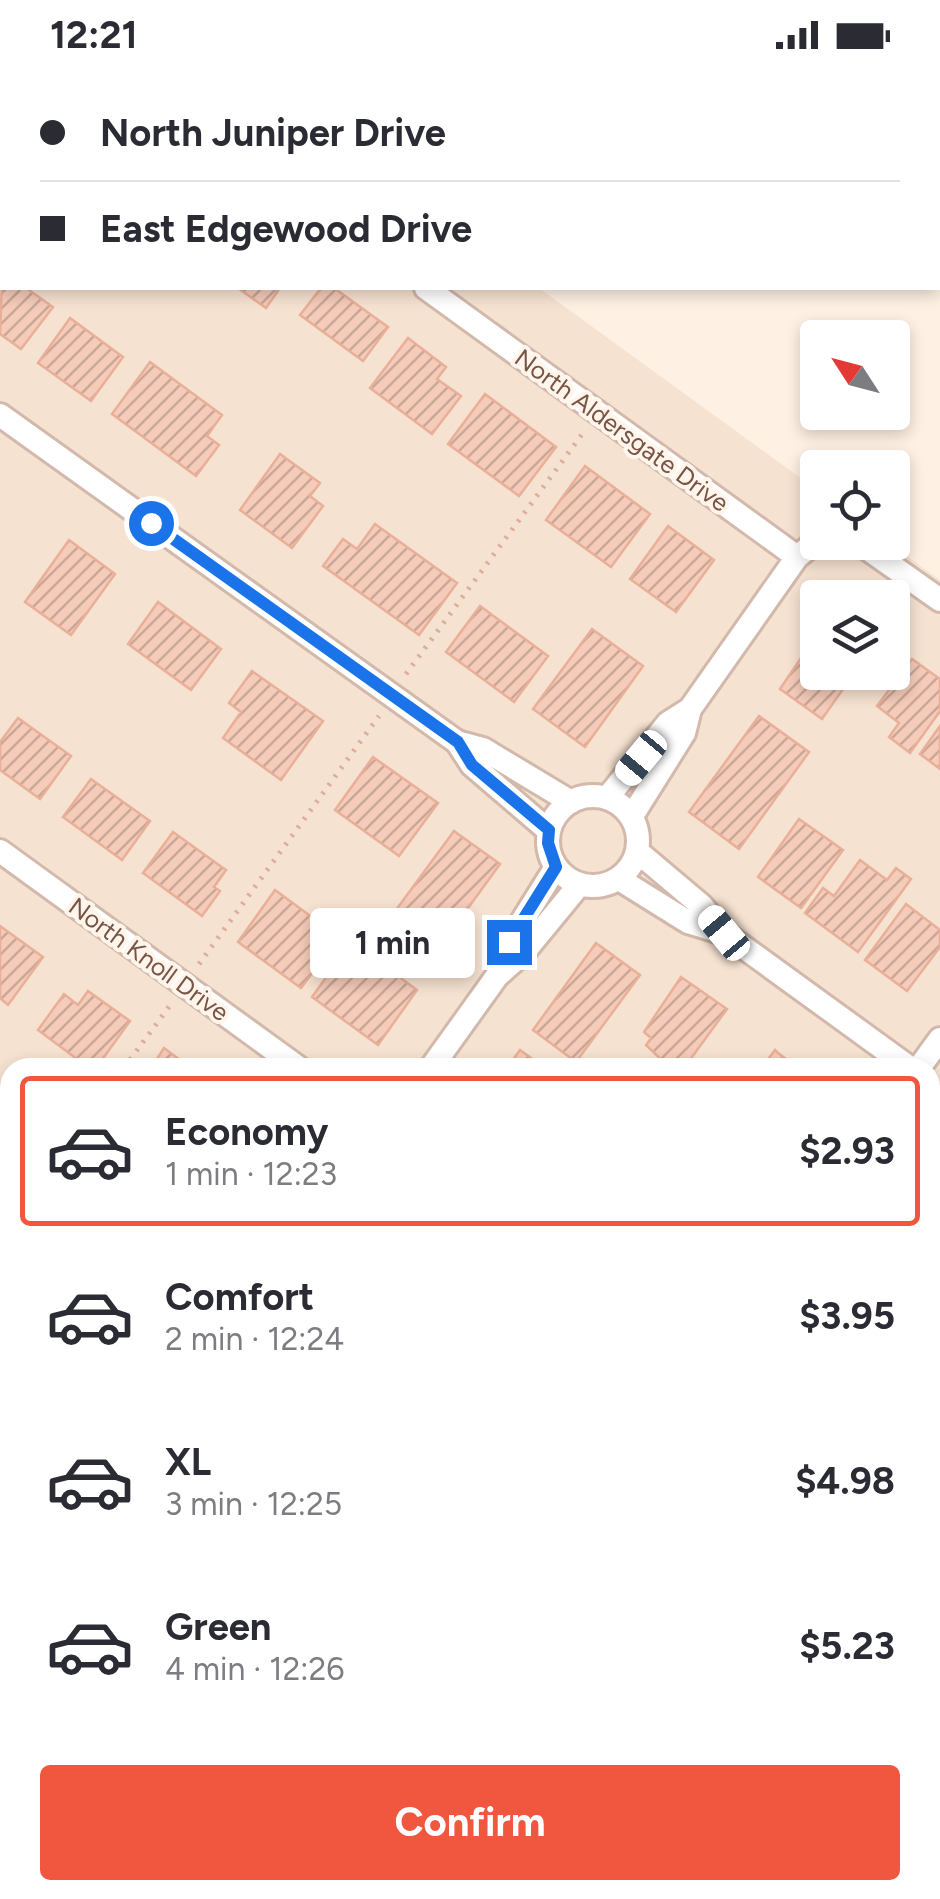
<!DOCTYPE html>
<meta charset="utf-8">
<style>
body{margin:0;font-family:Figtree,sans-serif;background:#f7f7f7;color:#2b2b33;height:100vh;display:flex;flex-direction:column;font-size:38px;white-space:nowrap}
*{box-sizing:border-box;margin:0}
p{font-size:32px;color:#7c7c81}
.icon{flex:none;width:55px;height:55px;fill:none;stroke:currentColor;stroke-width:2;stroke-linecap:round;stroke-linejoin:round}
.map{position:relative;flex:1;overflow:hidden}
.sheet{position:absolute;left:0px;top:988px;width:940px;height:842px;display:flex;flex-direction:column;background:#fff;border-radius:30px 30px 0 0;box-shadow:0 5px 15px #0003}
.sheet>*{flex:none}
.hud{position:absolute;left:0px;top:0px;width:940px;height:220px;box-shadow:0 5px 15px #0003;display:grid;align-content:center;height:220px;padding:0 40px;background:#fff}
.needle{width:65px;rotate:306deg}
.fabs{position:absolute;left:800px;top:250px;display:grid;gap:20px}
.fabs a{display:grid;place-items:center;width:110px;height:110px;border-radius:10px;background:#fff;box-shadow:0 5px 15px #0003;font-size:50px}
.end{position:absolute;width:45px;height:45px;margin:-22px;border:12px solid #1a73e8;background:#fff;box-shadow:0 0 0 5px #fff}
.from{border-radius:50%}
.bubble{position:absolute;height:70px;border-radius:10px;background:#fff;box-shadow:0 5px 15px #0003;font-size:32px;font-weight:700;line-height:70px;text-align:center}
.car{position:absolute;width:30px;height:60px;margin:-30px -15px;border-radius:12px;box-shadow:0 0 8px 2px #0007;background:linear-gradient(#fff 24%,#345 0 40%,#fff 0 76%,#345 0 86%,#fff 0)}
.hud b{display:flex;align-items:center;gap:35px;height:95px;font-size:38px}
.hud b+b{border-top:2px solid #e1e1e2}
.hud i{width:25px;height:25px;background:#2b2b33}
ul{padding:18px 0 0;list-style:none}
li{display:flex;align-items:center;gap:30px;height:150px;margin:0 20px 15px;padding:0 20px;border:5px solid transparent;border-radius:10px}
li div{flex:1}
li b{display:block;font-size:38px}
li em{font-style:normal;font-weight:700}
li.selected{border-color:#f1563f}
li>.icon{width:90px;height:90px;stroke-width:1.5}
.button{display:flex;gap:20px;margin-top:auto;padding:20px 40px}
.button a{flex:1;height:115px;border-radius:10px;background:#f1563f;color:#fff;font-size:40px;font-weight:700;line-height:115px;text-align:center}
.status{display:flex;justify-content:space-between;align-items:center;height:70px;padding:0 50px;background:#fff;direction:ltr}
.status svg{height:28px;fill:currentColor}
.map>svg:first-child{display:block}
.residential{fill:#f6e2d1;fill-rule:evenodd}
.building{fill:url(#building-hatch);stroke:#e9af98;stroke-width:2.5}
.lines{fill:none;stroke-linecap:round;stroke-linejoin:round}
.street-casing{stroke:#d2b9ab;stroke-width:28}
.path{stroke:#dbae9c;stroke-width:5;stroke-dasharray:2.5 8;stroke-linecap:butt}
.street{stroke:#fff;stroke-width:22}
.route{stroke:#1a73e8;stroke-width:12}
.labels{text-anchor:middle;stroke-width:8;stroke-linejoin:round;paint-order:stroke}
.street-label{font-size:25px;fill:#785447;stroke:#fff5eb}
</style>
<div class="status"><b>12:21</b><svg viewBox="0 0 49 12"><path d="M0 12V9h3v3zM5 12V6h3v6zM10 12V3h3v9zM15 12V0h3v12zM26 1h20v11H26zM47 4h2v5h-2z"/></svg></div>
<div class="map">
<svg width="940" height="1829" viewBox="0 0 940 1829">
<defs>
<pattern id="building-hatch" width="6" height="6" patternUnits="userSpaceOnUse" patternTransform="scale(2.5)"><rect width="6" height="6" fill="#f5cbb9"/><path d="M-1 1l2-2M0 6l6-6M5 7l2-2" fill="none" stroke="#cba798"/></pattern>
</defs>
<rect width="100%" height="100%" fill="#fef1e3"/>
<path class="residential" d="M0,0L243,2H2V218H539L817,420L818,472L889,473L940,510V1278L930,1292V998H10V1820H323L337,1829H0ZM818,528H892V602H818Z"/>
<path class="building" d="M2,211V218H26L53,237L21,279L0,264Z
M238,218H280L266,238Z
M321,218H334L388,257L363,291L300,245Z
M70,248L123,287L91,331L38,293Z
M408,268L446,297L437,309L461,326L432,364L370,318Z
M150,292L222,345L207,366L219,375L196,406L112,344Z
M485,324L556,377L519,426L448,374Z
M280,384L320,413L310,426L323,436L292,478L240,440Z
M585,396L650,444L611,497L546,450Z
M375,454L457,513L419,565L323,496L343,469L357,479Z
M668,456L714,490L676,542L630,509Z
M69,470L115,504L71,565L25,532Z
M158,532L221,579L191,620L128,574Z
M480,536L548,586L514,632L446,582Z
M592,559L643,596L585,677L533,639Z
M818,563V602H855L822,649L780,619Z
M912,589L940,609V641L910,683L889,667L899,653L877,636Z
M252,601L323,651L281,710L223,668L241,642L229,633Z
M759,646L809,682L739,779L689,742Z
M18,648L71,686L40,729L0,700V672Z
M940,656V699L920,684Z
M373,687L438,733L399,786L335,740Z
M91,709L150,751L122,790L63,747Z
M799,749L843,780L801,838L758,807Z
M454,761L500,794L442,874L396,840Z
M173,762L226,800L214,817L220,821L202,846L143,803Z
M860,790L887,810L896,798L911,809L858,882L805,843L823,818L834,826Z
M275,820L339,867L301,918L238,872Z
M906,834L940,860V877L907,921L865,890Z
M0,856L43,887L8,935L0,928Z
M352,872L417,920L378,975L312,927Z
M596,873L640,905L576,992L533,960Z
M681,907L727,939L684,998H670L646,975L651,968L644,962Z
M88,921L130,951L96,998H89L38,960L64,924L78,935Z
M164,978L191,998H151Z
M520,980L545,998H507Z
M775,980L778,983L798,998H762Z
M0,1039L10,1046L6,1111L0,1106Z
M940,1071V1155L930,1148V1085Z
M930,1185L940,1192V1217L935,1223L930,1219Z
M0,1259L10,1266V1327L0,1341Z
M0,1438L10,1445V1513L2,1524Z
M95,1820H155L148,1829H108Z
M168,1820H202L214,1829H161Z"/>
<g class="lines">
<defs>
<path id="street" d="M127,0L131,2
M66,2L68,0
M0,95L2,92
M426,218L797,487
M0,345L457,672L483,679L571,732
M858,472L940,530
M457,672L472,695L549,761
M548 771a45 45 0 1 1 90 0a45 45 0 1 1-90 0Z
M607,728L668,653L690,639L797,487L818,470
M632,746L684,663L690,639
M0,781L299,998
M638,782L702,836L724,863L910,998
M619,809L688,852L724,863
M498,903L509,872L556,797
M431,998L497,906L524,882L579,815
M919,998L940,969
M0,1184L10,1191
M0,1599L10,1606
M0,1803L10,1789
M318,1820L337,1829
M551,1829L557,1820"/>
</defs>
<use href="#street" class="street-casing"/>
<path class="path" d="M406,604L583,363
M199,894L379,646
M124,998L171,934"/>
<use href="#street" class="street"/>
</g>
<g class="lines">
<path class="route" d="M151,453L458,672L472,695L549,760L548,773L556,797L509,872"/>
</g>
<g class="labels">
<g class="street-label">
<text transform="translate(622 360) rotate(36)" y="9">North Aldersgate Drive</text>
<text transform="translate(149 889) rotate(36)" y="9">North Knoll Drive</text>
</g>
</g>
</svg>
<div class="fabs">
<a><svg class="needle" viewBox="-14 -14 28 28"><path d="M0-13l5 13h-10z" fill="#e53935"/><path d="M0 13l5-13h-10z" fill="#7c7c81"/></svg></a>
<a><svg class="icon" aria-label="locate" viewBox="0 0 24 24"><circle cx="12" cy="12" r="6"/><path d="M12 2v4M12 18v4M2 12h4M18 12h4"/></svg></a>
<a><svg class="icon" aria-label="layers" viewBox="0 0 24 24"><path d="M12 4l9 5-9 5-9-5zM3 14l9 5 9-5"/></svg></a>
</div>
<i class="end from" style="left:151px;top:453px"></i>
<i class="end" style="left:509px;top:872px"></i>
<div class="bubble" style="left:310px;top:838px;width:165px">1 min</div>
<i class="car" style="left:641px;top:688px;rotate:220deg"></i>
<i class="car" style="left:724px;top:863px;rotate:320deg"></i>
<div class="hud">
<b><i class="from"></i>North Juniper Drive</b>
<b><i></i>East Edgewood Drive</b>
</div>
<section class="sheet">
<ul>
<li class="selected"><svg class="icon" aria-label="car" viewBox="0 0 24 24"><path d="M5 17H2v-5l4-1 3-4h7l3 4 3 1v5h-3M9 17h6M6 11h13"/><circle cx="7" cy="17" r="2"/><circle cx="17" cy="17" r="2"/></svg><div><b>Economy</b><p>1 min · 12:23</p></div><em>$2.93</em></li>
<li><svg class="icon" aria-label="car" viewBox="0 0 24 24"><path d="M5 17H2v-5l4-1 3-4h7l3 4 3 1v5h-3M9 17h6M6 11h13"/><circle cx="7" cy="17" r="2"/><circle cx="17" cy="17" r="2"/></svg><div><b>Comfort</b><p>2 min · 12:24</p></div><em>$3.95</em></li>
<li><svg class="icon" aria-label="car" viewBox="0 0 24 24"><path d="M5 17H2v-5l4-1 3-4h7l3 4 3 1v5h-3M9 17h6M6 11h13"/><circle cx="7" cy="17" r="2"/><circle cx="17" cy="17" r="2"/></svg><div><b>XL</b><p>3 min · 12:25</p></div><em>$4.98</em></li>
<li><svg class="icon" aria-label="car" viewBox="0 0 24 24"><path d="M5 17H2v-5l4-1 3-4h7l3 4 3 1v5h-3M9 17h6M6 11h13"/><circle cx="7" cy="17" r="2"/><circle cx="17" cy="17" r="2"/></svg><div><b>Green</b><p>4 min · 12:26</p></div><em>$5.23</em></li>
</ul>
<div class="button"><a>Confirm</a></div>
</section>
</div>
